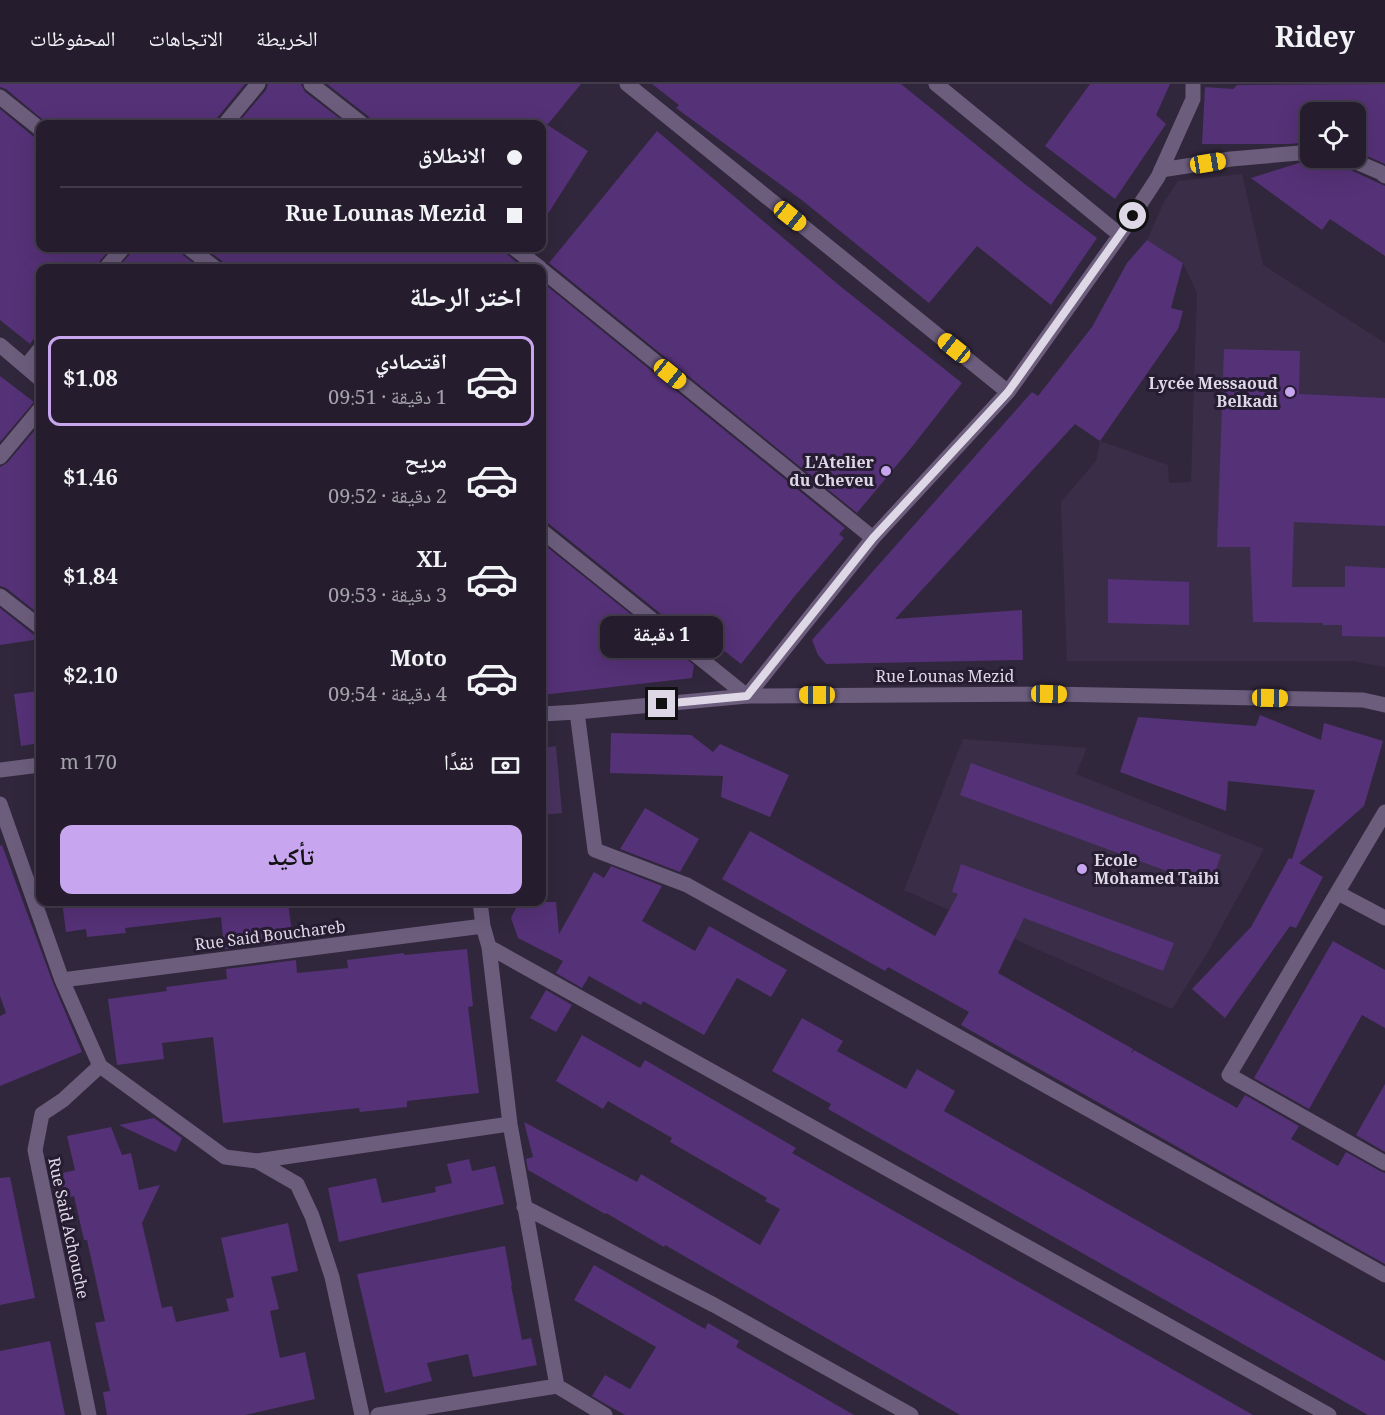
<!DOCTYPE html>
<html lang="ar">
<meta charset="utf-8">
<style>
body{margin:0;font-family:Georgia,"Noto Naskh Arabic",serif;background:#2d2635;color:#f1f3f6;direction:rtl;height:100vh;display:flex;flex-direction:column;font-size:22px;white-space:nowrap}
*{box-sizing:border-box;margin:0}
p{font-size:20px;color:#a3a2aa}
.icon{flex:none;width:33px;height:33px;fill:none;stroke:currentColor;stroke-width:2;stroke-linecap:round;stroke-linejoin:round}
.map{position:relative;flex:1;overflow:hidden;direction:ltr}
.side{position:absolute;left:36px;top:180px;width:510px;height:642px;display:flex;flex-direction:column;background:#251d2d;border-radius:12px;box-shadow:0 6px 24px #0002,0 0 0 2px #423b49;direction:rtl}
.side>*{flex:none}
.guide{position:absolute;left:36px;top:36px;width:510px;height:132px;border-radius:12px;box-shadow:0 6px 24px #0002,0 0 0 2px #423b49;direction:rtl;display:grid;align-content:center;height:132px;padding:0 24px;background:#251d2d}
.buttons{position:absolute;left:1300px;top:18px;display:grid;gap:12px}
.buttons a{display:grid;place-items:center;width:66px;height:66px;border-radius:12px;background:#251d2d;box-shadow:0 6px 24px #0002,0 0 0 2px #423b49;font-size:30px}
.end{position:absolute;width:27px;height:27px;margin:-14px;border:8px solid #ded8e6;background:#111;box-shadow:0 0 0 3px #111}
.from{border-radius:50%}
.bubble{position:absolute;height:42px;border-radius:12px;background:#251d2d;box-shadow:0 6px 24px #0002,0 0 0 2px #423b49;font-size:20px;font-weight:700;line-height:42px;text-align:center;direction:rtl}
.car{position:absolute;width:18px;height:36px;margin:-18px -9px;border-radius:8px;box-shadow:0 0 4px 2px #0007;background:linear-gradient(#f5c518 24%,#345 0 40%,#f5c518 0 76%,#345 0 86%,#f5c518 0)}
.guide b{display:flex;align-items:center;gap:21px;height:57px;font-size:22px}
.guide b+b{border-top:2px solid #423b49}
.guide i{width:15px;height:15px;background:#f1f3f6}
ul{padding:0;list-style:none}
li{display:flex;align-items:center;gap:18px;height:90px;margin:0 12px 9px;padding:0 12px;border:3px solid transparent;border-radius:12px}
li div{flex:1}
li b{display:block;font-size:22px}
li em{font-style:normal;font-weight:700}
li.active{border-color:#c7a6ef}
li>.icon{width:54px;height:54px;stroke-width:1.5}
h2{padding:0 24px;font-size:27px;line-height:72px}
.pay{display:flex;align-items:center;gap:15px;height:66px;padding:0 24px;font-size:22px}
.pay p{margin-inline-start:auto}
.button{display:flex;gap:12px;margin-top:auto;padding:12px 24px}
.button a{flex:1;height:69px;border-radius:12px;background:#c7a6ef;color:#111;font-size:24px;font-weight:700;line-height:69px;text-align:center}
header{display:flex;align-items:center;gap:36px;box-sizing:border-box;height:84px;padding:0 30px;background:#251d2d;border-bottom:2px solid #423b49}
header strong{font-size:28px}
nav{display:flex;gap:33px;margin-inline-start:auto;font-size:21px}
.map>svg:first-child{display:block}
.built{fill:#3a2d48}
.green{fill:#48335f}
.building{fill:#553177}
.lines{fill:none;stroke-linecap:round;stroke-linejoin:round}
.minor{stroke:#6c5d7d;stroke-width:15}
.tertiary{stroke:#6c5d7d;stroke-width:15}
.route{stroke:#ded8e6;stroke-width:8}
.poi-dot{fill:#c7a6ef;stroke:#271d32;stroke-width:2}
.labels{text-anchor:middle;stroke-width:6;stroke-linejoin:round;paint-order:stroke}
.poi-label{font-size:16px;font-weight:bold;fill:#ded8e6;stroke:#271d32;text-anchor:end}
.street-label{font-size:16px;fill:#ded8e6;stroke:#271d32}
</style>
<header>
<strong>Ridey</strong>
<nav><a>الخريطة</a><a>الاتجاهات</a><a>المحفوظات</a></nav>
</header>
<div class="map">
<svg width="1385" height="1331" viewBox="0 0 1385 1331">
<rect width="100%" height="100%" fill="#31273c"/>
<path class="built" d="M1242,90L1263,181L1385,259V583L1352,577H1067L1061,418L1096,377L1100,357L1168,381L1169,399L1191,398L1197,209L1183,179L1147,156L1164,118L1178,97Z
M963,655L1087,664L1076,690L1264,765L1209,866L1172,925L904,806Z"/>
<path class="green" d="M556,662L562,729L542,731V664Z"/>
<path class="building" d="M0,0H245L217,34L216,40H48L6,5L0,3Z
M268,0H301L305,8L347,40H237L266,6Z
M327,0H581L548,40H546L588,67L542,139V40H372L371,36L368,32Z
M652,0H901L1026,101L1097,154L1051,221L977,162L929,219L803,117L676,24L679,21Z
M1090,0H1170L1156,31L1166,40L1115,115L1045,62Z
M1385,0V80L1356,67V61L1358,60H1356V28H1311V58L1289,60H1202L1205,3L1233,5L1237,1Z
M0,25L34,53L40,54V164H111L99,178L97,184H40V246L30,260L0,236Z
M657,47L840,202L962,299L911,364L857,429L549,179Z
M1315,77L1342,82L1385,102V172L1330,135L1322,146L1251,94L1299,79Z
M1147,156L1183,179L1171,224L1183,227L1178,245L1100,357L1075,340L895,535L1022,526L1023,576L826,580L818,571L812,556L1032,308L1038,312L1092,243L1127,179Z
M132,164H179L183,171L200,184H118L130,170Z
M204,164H504L508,171L516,178L512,184H225L224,180L221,176Z
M542,198L845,444L839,450L844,454L794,513L741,580L698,546L697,559L548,439L542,438Z
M1224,265L1300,267L1299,310L1385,314V442L1294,438L1292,503H1345V482L1385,484V553L1342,552V541H1323V539L1253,538L1250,463H1217Z
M0,292L34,318L0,358Z
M40,340V531L6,504L0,502V383L7,379Z
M542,459L694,581L692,594L542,611Z
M1108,495L1189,498V541L1108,539Z
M0,524L34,551L40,553V555L0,561Z
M40,607V659L21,662L14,610Z
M1260,631L1321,656L1324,639L1383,657L1364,722L1299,779L1323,793L1296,844L1290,842L1225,934L1192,905L1251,843L1289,774L1292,775L1315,706L1228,697L1226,727L1120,688L1138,633L1256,642Z
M611,649L691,651L713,668L720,660L789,691L770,733L721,713L723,692L610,689Z
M971,679L1221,771L1210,803L960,711Z
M645,724L699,755L680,788L620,765Z
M750,747L935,852L958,810L952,808L961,780L1174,859L1163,887L1024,834L998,889L1133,965L1131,970L1134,966L1237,1024L1245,1011L1299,1042L1291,1055L1338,1082L1346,1068L1380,1087L1385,1089V1180L961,941L969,928L888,883L885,887L722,795Z
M2,761L53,899L82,968L0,1002V932L6,929L0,912V762Z
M611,782L662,802L642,837L695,867L709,842L787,886L771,913L737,894L704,951L643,917L641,921L589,892L582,904L556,889L563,877L518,854L511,834L519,818H556L559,850L594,788L604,794Z
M62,818H231V824L255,822V818H288L293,857L224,865L221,833L125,844L126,849L87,853L86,845L66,848Z
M1333,857L1385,886V944L1362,931L1309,1025L1254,994Z
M467,865L473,922L468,923L479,1009L407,1017V1023L360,1028L359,1024L223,1039L213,953L162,959L164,975L117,981L108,915L167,907L166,903L227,895L226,885L296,876L297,889L348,884L347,876L404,869V871Z
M546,906L572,921L556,948L530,934Z
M802,934L843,957L837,967L906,1005L917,985L955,1007L944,1027L1385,1277V1331H1368L828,1025L831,1020L772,987Z
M582,951L640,984L645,976L796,1064L792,1069L1253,1331H960L665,1161L664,1163L606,1129L605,1130L528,1086L526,1075L533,1073L524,1038L637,1098L641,1090L760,1161L780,1125L765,1117L767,1114L670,1058L672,1054L608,1017L603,1025L556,997Z
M1385,1000V1068L1356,1051Z
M154,1034L182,1054L176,1068L119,1041Z
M111,1043L122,1071L131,1069L139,1106L160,1101L142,1139L162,1224L172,1222L176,1238L229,1227L226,1215L234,1213L221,1154L288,1139L298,1187L271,1193L279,1225L270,1227L280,1274L305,1268L315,1315L245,1331H107L103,1308L110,1307L95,1239L105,1237L87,1156H84L74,1112L60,1115L54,1091L75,1086L67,1052Z
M469,1075L472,1087L495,1082L504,1120L339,1158L328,1104L376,1094L382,1119L436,1108L435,1103L452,1099L447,1080Z
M10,1093L35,1214L0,1221V1094Z
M505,1162L512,1202H511L522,1256L531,1254L537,1281L473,1293L468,1270L427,1279L432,1297L385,1309L357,1190Z
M594,1181L705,1245L708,1239L739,1257L736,1263L854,1331H625L602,1318L592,1312L605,1291L630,1305L656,1263L574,1216Z
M50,1257L65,1331H0V1267Z"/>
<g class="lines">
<path class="minor" d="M311,0L362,40
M627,0L1008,308
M936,0L1120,151
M0,13L40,45
M225,40L258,0
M1347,74L1380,88L1385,92
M1161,86L1231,75L1311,68
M189,164L215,184
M514,164L540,184
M106,184L123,164
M542,186L873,454
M0,261L40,295
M26,282L40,265
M0,373L40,325
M542,447L747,612L873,454L1008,308L1120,151L1158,93L1193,15V0
M0,512L40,543
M577,628L595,766L687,801L1385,1191
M0,720L62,896L100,982L63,1016L42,1030L35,1066L89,1331
M1385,728L1229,991L1385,1079
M1338,809L1385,834
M480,818L483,842L489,863L510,1040L557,1302
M489,863L1329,1331
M62,896L483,842
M100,982L225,1073L257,1077L510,1040
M257,1077L297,1100L312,1132L332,1193L362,1331
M524,1123L714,1221L911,1331
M378,1331L557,1302L605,1331"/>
<path class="tertiary" d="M542,630L577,628L747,612L1049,610L1363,616L1385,621
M0,686L40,681"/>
</g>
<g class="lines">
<path class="route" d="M662,620L747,612L873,454L1008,308L1133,132"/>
</g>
<g class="poi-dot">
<circle cx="1290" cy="308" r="6"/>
<circle cx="886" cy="387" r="6"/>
<circle cx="1082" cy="785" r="6"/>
</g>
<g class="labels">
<g class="poi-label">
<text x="1278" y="305">Lycée Messaoud<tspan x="1278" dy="18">Belkadi</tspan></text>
<text x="874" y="384">L'Atelier<tspan x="874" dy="18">du Cheveu</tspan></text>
<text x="1094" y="782" text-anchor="start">Ecole<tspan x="1094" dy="18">Mohamed Taibi</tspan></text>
</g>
<g class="street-label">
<text x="945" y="598">Rue Lounas Mezid</text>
<text transform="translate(270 851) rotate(-7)" y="6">Rue Said Bouchareb</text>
<text transform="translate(69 1144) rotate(78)" y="6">Rue Said Achouche</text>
</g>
</g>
</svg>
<div class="buttons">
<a><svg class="icon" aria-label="locate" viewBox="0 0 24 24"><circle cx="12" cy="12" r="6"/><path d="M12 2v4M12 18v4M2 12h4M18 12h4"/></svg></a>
</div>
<i class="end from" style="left:1133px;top:132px"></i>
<i class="end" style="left:662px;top:620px"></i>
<div class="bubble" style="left:600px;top:532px;width:123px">1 دقيقة</div>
<i class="car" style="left:1208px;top:79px;rotate:81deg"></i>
<i class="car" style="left:790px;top:132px;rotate:129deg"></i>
<i class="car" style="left:954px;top:264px;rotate:309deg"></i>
<i class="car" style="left:670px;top:290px;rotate:129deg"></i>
<i class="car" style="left:1049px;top:610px;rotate:91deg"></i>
<i class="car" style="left:817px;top:611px;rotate:270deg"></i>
<i class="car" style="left:1270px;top:614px;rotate:91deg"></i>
<div class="guide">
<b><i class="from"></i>الانطلاق</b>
<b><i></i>Rue Lounas Mezid</b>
</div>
<section class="side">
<h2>اختر الرحلة</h2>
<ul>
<li class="active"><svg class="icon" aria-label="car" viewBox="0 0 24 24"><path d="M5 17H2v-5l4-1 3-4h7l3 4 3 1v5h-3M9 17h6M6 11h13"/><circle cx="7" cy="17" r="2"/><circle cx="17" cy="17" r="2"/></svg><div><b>اقتصادي</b><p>1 دقيقة · 09:51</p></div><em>$1.08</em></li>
<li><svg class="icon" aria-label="car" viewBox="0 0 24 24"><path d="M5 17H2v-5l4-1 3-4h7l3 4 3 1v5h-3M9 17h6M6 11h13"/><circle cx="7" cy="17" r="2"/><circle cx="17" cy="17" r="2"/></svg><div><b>مريح</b><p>2 دقيقة · 09:52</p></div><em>$1.46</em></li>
<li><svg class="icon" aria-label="car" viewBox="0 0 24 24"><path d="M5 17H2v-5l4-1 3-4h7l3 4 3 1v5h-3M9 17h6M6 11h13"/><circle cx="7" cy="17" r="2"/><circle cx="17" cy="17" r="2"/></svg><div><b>XL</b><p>3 دقيقة · 09:53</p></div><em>$1.84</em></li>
<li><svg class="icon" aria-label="car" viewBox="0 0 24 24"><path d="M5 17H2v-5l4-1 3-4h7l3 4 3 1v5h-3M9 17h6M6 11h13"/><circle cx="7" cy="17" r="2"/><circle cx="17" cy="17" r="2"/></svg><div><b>Moto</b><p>4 دقيقة · 09:54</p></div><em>$2.10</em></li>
</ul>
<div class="pay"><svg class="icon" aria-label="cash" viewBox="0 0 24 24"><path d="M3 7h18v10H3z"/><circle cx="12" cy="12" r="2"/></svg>نقدًا<p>170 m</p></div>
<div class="button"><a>تأكيد</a></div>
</section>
</div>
